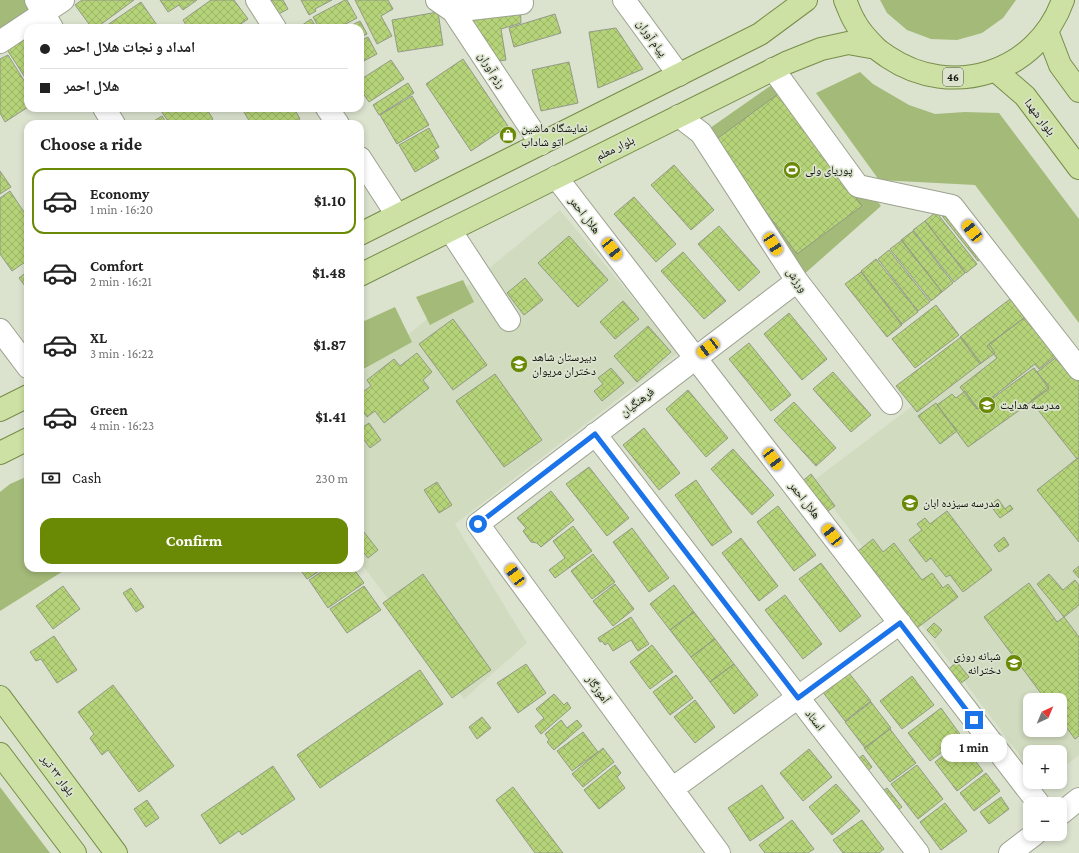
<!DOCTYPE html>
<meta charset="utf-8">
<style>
body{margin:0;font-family:"Crimson Pro","Noto Naskh Arabic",serif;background:#f6f6f6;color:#222;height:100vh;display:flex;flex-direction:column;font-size:15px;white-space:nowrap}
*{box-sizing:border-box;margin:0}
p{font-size:13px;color:#767676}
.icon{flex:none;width:22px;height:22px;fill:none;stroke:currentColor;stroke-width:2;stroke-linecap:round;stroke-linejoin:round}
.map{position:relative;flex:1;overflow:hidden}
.side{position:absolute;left:24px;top:120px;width:340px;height:452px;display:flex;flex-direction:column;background:#fff;border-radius:12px;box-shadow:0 2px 6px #0003}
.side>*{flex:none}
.banner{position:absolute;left:24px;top:24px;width:340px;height:88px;border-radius:12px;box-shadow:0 2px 6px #0003;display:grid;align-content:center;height:88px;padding:0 16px;background:#fff}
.needle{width:26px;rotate:44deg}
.controls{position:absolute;left:1023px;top:693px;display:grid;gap:8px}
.controls a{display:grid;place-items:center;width:44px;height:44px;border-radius:8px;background:#fff;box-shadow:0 2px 6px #0003;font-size:20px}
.end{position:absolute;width:18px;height:18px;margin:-9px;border:5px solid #1a73e8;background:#fff;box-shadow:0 0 0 2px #fff}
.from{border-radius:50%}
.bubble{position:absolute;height:28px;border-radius:12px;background:#fff;box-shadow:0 2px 6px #0003;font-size:13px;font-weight:700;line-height:28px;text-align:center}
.car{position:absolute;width:12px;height:24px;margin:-12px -6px;border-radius:5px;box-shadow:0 0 3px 1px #0007;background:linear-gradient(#f5c518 24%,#345 0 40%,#f5c518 0 76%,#345 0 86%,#f5c518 0)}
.banner b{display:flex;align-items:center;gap:14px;height:38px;font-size:15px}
.banner b+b{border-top:1px solid #e0e0e0}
.banner i{width:10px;height:10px;background:#222}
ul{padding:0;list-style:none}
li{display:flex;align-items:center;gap:12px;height:66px;margin:0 8px 6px;padding:0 8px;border:2px solid transparent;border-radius:12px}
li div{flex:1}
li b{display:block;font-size:15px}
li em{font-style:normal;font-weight:700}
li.current{border-color:#6a8904}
li>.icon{width:36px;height:36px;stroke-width:1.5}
h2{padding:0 16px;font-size:18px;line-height:48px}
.pay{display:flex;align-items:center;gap:10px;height:44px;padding:0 16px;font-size:15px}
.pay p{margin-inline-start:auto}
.action{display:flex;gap:8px;margin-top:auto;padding:8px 16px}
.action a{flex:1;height:46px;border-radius:12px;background:#6a8904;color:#fff;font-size:16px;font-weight:700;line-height:46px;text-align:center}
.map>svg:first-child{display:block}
.built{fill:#d1dbbf;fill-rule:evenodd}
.green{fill:#a4ba79}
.building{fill:url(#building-cross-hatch);stroke:#939a87}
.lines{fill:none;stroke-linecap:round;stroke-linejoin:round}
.minor-casing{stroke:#9ba28f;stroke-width:24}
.major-casing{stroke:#778d49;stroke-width:24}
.minor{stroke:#fff;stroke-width:22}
.major{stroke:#cee1a4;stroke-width:22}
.route{stroke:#1a73e8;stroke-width:5}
.labels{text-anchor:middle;stroke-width:3.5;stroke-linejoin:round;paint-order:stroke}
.shield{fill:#dbe3cf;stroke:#4f5449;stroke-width:1}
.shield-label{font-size:11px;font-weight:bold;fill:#13160f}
.street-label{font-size:12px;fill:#13160f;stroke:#dbe3cf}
.poi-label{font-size:12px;fill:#13160f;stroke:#dbe3cf;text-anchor:start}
</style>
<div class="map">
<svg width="1079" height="853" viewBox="0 0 1079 853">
<defs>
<pattern id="building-cross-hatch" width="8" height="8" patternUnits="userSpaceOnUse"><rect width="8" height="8" fill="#b5d378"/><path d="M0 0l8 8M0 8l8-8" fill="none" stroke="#9bb467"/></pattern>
</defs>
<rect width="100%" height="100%" fill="#dbe3cf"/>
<path class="built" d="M560,210L678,353L455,524L527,643L464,699L360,562V374Z
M1033,298L1079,360V755L1060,770V752H1030V769L813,481L915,404ZM1030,700H1060V730H1030Z"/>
<path class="green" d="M0,0H30L36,11L0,35Z
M880,0H1016L1003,18L982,33L957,40L931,39L907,30L887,13Z
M860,72L873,84L909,105L935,114L965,112L999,113L1079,219V323L975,185L879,180L816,93Z
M786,75L881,206L802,276L703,133Z
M463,280L474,302L430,325L416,297Z
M395,307L412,342L360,371V323Z
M28,476V568H68L0,611V492L10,484Z
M0,787L50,853H0Z"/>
<path class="building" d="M82,0H134L96,28H92L75,5Z
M160,0H197L183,10L179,5L168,12Z
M211,0H234L248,19L235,28H188L183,20Z
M264,0H283L288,9L273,17Z
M301,0H332L315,9L316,11L309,15Z
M345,0H347L357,18L338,28H319L313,17Z
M355,0H388L393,9L381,16L392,36L377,44Z
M141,2L159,28H103Z
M520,5L521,23L501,29L506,60L493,62L456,17Z
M438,12L443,45L398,52L392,20Z
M555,14L561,33L514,47L509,28Z
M311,19L317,28H298Z
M360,21L367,34L360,37V28H346Z
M616,28L643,69L598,88L589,32Z
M28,33V82L6,48Z
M368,37L377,54L360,63V41Z
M8,55L28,87V107L5,122L0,113V59Z
M463,59L508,126L471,151L426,84Z
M391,60L404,79L369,102L360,89V80Z
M569,62L578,103L541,111L532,70Z
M408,83L414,93L379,115L373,105Z
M778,94L862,206L797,254L714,141Z
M412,96L429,125L397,144L380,115Z
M159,108H206L213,119L206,124H170Z
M252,108H294L300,119L291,124H251L244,112Z
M162,116L167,124H149Z
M429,128L439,147L434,150L439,158L415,172L399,145Z
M674,165L714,210L691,230L651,185Z
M0,171L11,187L0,194Z
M10,191L28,218V260L12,271L0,254V198Z
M634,197L676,244L656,262L614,214Z
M951,204L989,253L978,261L939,212Z
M936,212L977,264L966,273L925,221Z
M925,221L965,273L954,282L913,230Z
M719,226L760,272L739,291L698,244Z
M913,231L953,283L942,292L901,240Z
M569,236L608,280L578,307L538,263Z
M902,240L942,292L931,301L890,249Z
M889,250L930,302L918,311L878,259Z
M683,252L726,301L704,319L661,271Z
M876,259L918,312L902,324L861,271Z
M28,271V290L19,278Z
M861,272L902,325L887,337L845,284Z
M525,278L543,300L524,315L507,293Z
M1018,293L1032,312L989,344L995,353L980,364L960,337Z
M623,301L639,319L615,339L600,322Z
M936,305L959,335L915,368L892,339Z
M1032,312L1062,351L1039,369L1035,364L977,409L960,387L997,358L987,346Z
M789,313L827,359L802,380L764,334Z
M453,319L487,365L453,390L419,344Z
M648,326L671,352L637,382L614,356Z
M961,337L981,363L917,412L896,386Z
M749,343L791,395L771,411L729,359Z
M417,353L432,372L423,380L429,388L384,423L375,411L367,417L360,407V394L371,386L367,380L394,359L400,366Z
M1062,353L1079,374V458L1077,459L1031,401L1049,387L1037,372Z
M611,368L624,383L602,401L594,391L603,384L598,378Z
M1034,368L1049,389L968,447L937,405L952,394L956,398L965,391L978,409Z
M833,372L871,415L851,432L813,389Z
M495,374L542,440L504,467L456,401Z
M688,390L728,438L706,457L666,409Z
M794,402L836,448L816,466L774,420Z
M936,403L957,431L940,444L918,416Z
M369,423L381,440L370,448L360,434V429Z
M644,428L680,473L659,490L623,445Z
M733,449L774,495L752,515L711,469Z
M1079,457V542L1037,490Z
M589,467L629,518L607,536L566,484Z
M811,474L835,506L824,514L800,483Z
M696,480L732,532L712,546L675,495Z
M437,482L452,505L439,513L424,490Z
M551,491L574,520L541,547L537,543L531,542L523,531L526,528L517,518Z
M998,499L1005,509L1010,505L1013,509L1000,518L990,505Z
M778,506L816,555L794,571L757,522Z
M947,511L992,570L963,592L950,575L946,577L931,558L926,562L909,540L922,530L917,524L925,518L930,524Z
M573,526L592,551L555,578L549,570L565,558L553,541Z
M360,527L378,550L368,558L360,548Z
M632,528L669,578L649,592L613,542Z
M1004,537L1009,545L999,552L994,545Z
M741,538L778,586L759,601L722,553Z
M873,539L883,552L894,543L922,580L932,573L943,588L948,584L958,597L917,628L858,551Z
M593,554L615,582L592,599L571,571Z
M821,563L861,616L840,632L799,579Z
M1079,566V578L1073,571Z
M299,568H324L307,579Z
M327,568H353L364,583L328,608L309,580Z
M423,574L491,670L452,698L383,603Z
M1049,574L1063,590L1075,580L1079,585V605L1064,617L1037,584Z
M1029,583L1057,622L1064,617L1079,637V736L1075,739L1060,719V700H1046L984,617Z
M615,584L634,609L613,626L593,601Z
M674,585L694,612L670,630L650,604Z
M63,586L80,609L53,629L36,606Z
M364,586L381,610L347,633L330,609Z
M131,588L144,607L136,612L123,593Z
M785,595L822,644L803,659L765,610Z
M694,612L715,639L691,657L670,630Z
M631,617L649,644L638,651L631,640L613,651L608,643L605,645L602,641L600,642L598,638Z
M934,623L942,630L935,638L927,630Z
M54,636L77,670L57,683L41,659L36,661L30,652Z
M715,639L734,664L710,682L691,657Z
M652,645L673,672L650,689L630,662Z
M957,662L969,677L956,687L945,672Z
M526,664L546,693L518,713L497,683Z
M734,664L758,695L734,714L710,682Z
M845,668L871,701L845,721L819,687Z
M420,670L443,704L320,788L297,755Z
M676,675L693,698L670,715L653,692Z
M912,676L934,705L902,729L880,701Z
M113,685L174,766L139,792L108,750L102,755L90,738L94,734L78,712Z
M554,694L564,705L567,702L571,708L541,734L535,726L544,718L536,709Z
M695,700L715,727L695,743L674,717Z
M871,702L891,728L865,748L845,722Z
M941,708L962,737L930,761L908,733Z
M482,717L491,728L477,739L469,727Z
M561,720L567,728L577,720L582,726L554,750L547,742L549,740L545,734Z
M890,729L916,763L890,782L864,748Z
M583,732L598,752L572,771L557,751Z
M961,742L983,771L957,791L935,762Z
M603,748L614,762L583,787L572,774Z
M809,749L832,777L803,801L780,773Z
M863,755L872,767L864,774L854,762Z
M615,765L621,773L617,777L625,788L599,809L584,790Z
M917,765L943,799L918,819L891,784Z
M273,766L295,799L242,835L239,831L220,844L201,815Z
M986,773L1000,791L974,811L960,793Z
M836,784L860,811L832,835L809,807Z
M762,785L784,818L750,841L728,808Z
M513,787L563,853H535L496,800Z
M887,788L902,807L895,812L880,793Z
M1001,797L1009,809L989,824L980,812Z
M147,800L159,818L146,827L134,809Z
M945,803L967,831L941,850L920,822Z
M792,820L814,849L808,853H765L759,845Z
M862,820L884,849L879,853H843L833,840Z"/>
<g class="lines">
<defs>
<path id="minor" d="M36,0L52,28
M257,0L275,28
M437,0L453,11L541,144
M624,0L679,75
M453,11L522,3
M0,42L63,0
M773,69L858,186L952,206L1079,369
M104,108L114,124
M327,108L338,124
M679,116L701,133L797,281L891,403
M360,158L397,215
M556,177L1039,804
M450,230L509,320
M0,330L28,367
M595,434L918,853
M672,789L900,623
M1060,814L1079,799
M719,853L478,524L797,281
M1010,853L1035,834"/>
<path id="major" d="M845,0C848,7 851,16 855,22C859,30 870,42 876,48C880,52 884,54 888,57C952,100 1037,73 1063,0
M1047,31L1060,65L1079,91
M996,71L1025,96L1079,168
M360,234L760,34L806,0
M360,275L786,63L821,49L848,43L876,48
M0,410L28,396
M0,453L28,439
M0,697L116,853
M0,754L75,853"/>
</defs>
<use href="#minor" class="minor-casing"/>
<use href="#major" class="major-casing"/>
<use href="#minor" class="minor"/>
<use href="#major" class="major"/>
</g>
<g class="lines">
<path class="route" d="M478,524L595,434L798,698L900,623L974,720"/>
</g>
<defs>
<symbol id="shop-disc" viewBox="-11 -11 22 22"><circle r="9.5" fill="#6a8904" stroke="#dbe3cf"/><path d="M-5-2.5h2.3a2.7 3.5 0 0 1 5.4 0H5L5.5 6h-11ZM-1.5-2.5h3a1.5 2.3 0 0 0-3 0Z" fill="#fff"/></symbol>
<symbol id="stadium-disc" viewBox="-11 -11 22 22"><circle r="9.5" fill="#6a8904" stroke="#dbe3cf"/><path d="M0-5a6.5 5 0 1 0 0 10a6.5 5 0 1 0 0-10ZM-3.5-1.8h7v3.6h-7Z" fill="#fff"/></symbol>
<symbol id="school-disc" viewBox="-11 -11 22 22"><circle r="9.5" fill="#6a8904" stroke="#dbe3cf"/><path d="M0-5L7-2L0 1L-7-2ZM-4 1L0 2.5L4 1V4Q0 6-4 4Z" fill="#fff"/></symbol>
</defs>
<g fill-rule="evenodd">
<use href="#shop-disc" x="498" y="125" width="20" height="20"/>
<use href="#stadium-disc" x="782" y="160" width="20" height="20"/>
<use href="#school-disc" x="509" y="354" width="20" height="20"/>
<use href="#school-disc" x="977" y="395" width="20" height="20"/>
<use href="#school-disc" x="900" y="493" width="20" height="20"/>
<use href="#school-disc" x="1004" y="653" width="20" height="20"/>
</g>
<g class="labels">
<rect class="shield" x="943" y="68" width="20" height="18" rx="3"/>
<g class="shield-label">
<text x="953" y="81">46</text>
</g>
<g class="street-label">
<text transform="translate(652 38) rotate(54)" y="4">پیام آوران</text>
<text transform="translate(492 70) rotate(57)" y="4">رزم آوران</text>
<text transform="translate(1040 117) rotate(53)" y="4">بلوار شهدا</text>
<text transform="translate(615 148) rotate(-26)" y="4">بلوار معلم</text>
<text transform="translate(585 215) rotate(52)" y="4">هلال احمر</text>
<text transform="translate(797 280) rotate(55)" y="4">ورزش</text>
<text transform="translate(637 402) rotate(-37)" y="4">فرهنگیان</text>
<text transform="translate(805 500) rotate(52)" y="4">هلال احمر</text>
<text transform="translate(598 689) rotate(54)" y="4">آموزگار</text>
<text transform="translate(815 720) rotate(52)" y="4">استاد</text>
<text transform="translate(58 775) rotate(53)" y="4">بلوار ۲۳ تیر</text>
</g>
<g class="poi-label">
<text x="521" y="132">نمایشگاه ماشین<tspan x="521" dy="14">اتو شاداب</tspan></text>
<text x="805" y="174">پوریای ولی</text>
<text x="532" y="361">دبیرستان شاهد<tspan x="532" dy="14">دختران مریوان</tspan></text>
<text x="1000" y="409">مدرسه هدایت</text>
<text x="923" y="507">مدرسه سیزده ابان</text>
<text x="1001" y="660" text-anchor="end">شبانه روزی<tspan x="1001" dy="14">دخترانه</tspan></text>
</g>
</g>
</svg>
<div class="controls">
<a><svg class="needle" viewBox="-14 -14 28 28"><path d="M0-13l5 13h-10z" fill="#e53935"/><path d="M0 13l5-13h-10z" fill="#767676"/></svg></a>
<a>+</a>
<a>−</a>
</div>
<i class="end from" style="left:478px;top:524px"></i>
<i class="end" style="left:974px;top:720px"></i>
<div class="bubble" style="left:941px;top:734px;width:66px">1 min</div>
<i class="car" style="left:972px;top:231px;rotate:322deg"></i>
<i class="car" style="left:773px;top:244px;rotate:147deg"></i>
<i class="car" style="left:612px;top:249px;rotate:142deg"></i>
<i class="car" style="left:708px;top:348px;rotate:233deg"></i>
<i class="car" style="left:773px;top:459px;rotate:143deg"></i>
<i class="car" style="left:832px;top:535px;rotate:322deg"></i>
<i class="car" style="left:515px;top:575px;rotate:324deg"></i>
<div class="banner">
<b><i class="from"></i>امداد و نجات هلال احمر</b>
<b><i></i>هلال احمر</b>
</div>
<section class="side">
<h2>Choose a ride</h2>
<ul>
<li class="current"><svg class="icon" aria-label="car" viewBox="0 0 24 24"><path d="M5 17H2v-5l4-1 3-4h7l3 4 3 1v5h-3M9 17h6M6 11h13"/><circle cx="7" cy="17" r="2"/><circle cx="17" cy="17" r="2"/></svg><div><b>Economy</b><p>1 min · 16:20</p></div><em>$1.10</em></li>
<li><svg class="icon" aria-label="car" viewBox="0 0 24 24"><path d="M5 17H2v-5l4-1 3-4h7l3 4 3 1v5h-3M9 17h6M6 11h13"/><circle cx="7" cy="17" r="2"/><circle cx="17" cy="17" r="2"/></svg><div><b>Comfort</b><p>2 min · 16:21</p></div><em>$1.48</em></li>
<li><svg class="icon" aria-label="car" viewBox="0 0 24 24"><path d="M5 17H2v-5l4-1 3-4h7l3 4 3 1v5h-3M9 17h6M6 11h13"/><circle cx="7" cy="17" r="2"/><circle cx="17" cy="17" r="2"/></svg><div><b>XL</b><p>3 min · 16:22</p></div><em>$1.87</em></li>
<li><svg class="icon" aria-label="car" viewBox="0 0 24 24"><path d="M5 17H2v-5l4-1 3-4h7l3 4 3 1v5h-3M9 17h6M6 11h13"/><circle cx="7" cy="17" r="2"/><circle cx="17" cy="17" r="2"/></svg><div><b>Green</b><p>4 min · 16:23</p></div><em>$1.41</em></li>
</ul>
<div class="pay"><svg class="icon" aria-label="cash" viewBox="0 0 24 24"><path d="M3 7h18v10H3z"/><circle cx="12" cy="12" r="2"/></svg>Cash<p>230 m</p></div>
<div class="action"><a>Confirm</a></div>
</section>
</div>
